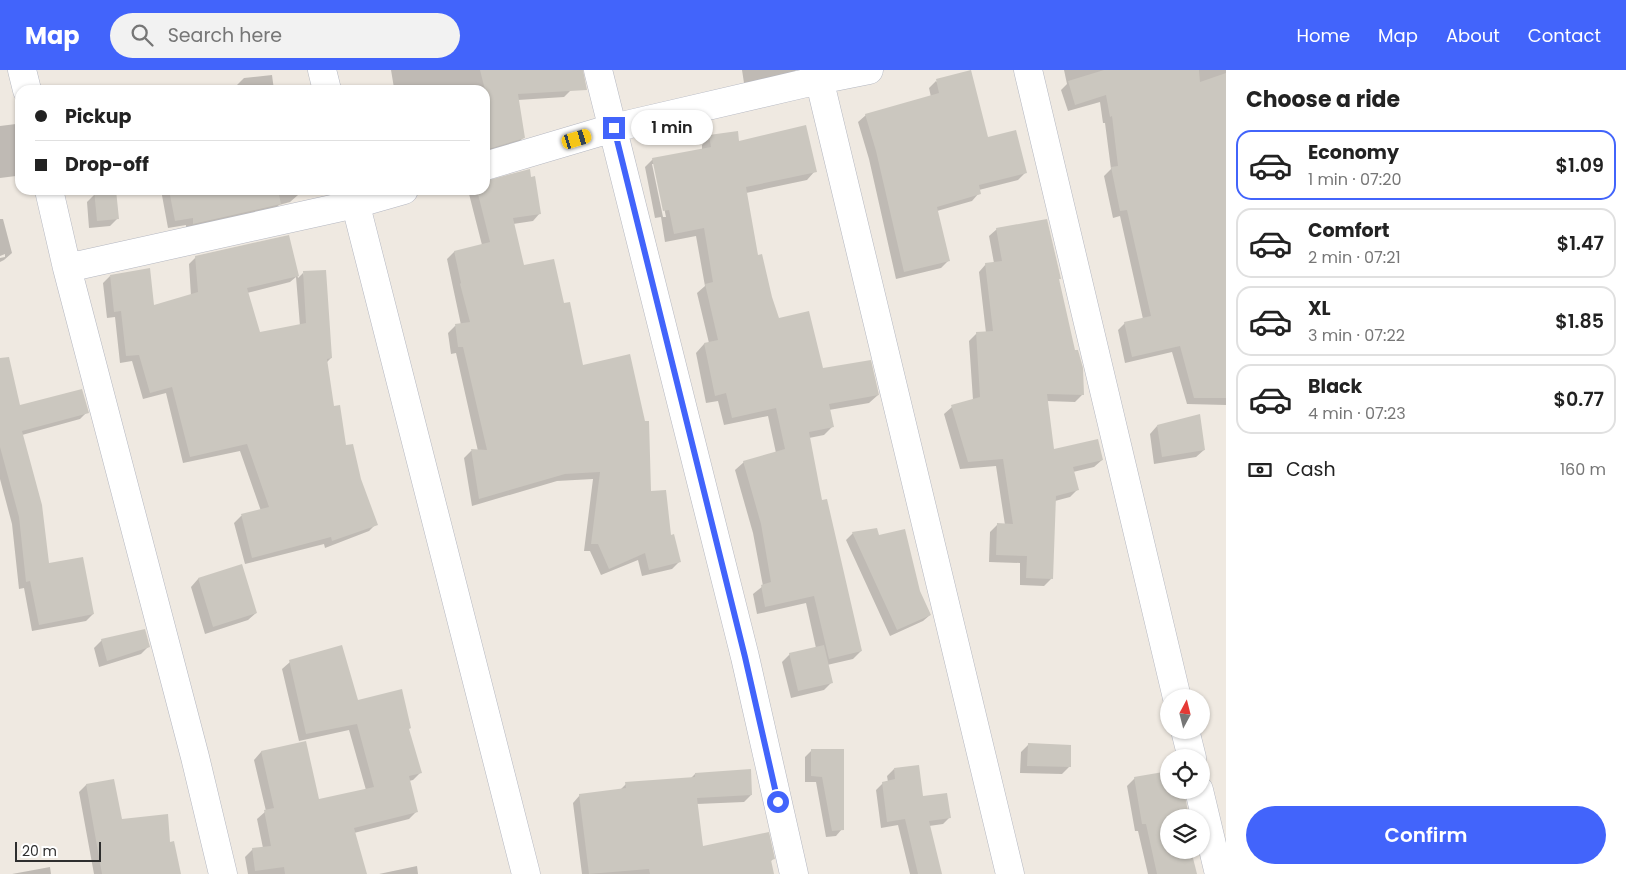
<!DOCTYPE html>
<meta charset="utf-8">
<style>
body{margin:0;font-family:Poppins,sans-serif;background:#f2f2f2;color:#222;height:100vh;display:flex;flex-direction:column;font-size:19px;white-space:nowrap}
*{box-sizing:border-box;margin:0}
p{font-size:16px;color:#767676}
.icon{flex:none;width:28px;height:28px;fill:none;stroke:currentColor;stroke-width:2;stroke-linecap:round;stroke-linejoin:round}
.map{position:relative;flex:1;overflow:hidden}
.side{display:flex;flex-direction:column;background:#fff;width:400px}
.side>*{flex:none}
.top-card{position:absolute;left:15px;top:15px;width:475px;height:110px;border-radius:15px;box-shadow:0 1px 4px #0004;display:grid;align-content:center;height:110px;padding:0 20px;background:#fff}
.needle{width:32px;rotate:7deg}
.tools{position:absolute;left:1160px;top:619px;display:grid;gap:10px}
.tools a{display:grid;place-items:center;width:50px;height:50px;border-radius:50%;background:#fff;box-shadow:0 1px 4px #0004;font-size:25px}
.scale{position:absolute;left:15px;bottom:12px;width:86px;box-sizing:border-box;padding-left:5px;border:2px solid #2e2e2e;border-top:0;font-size:14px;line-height:18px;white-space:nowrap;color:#2e2e2e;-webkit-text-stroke:4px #fff;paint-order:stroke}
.end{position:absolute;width:22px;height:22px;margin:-11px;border:6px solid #4264fb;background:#fff;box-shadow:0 0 0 2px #fff}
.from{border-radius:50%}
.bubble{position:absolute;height:35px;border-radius:18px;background:#fff;box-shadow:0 1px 4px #0004;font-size:16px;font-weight:600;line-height:35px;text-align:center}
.car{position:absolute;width:15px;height:30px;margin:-15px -8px;border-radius:6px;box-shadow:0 0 4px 1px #0007;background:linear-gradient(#f5c518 24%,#345 0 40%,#f5c518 0 76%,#345 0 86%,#f5c518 0)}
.top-card b{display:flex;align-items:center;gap:18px;height:48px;font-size:19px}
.top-card b+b{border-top:1px solid #e0e0e0}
.top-card i{width:12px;height:12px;background:#222}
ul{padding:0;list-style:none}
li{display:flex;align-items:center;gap:15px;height:70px;margin:0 10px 8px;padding:0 10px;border:2px solid #e0e0e0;border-radius:15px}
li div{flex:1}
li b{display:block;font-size:19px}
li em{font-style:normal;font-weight:600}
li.active{border-color:#4264fb}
li>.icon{width:45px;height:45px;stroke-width:1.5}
h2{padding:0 20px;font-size:22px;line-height:60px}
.pay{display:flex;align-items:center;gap:12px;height:55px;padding:0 20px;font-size:19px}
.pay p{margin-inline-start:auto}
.cta{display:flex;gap:10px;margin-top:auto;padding:10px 20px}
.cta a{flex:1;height:58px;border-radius:30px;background:#4264fb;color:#fff;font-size:20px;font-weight:600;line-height:58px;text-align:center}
header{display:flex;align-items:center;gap:30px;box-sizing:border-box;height:70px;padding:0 25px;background:#4264fb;color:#fff}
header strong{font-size:24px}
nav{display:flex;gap:28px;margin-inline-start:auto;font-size:18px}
.search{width:350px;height:45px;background:#f2f2f2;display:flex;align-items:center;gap:12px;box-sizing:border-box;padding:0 18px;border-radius:28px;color:#767676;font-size:19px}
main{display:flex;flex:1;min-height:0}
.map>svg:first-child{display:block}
.shadow{fill:#0003;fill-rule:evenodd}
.building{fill:#cbc7bf}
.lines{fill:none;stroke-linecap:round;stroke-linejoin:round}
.street-casing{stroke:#b4b7c1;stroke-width:29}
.secondary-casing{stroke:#b4b7c1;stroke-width:29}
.street{stroke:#fff;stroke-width:28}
.secondary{stroke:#fff;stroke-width:28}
.route{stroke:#4264fb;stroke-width:6}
</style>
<header>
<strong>Map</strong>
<div class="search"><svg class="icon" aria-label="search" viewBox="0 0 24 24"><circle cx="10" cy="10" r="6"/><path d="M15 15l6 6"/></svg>Search here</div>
<nav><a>Home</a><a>Map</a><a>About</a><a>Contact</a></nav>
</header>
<main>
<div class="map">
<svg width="1226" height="804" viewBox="0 0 1226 804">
<rect width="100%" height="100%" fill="#efe9e1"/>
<path class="shadow" d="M391,0H565L571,20L564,27L518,30L524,67L516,75L485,84V20H398L397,18H394Z
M742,0H796L792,5L744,13Z
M1064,0H1226V335L1187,334L1172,282L1125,293L1118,260L1125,253L1143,249L1120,146L1113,148L1104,106L1111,99L1105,53H1103L1100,32L1068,41L1061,20L1067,14Z
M272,5L274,20H237L236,16L244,8Z
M936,11L987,68L1026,102L1018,110L979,120V123L972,131L937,141L948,191L941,198L896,209L869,89L858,52L866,45L931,27L929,18Z
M16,54L20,84V101L16,106L0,108V56Z
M710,66L738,72L815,101L807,110L746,123L757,186L778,250L822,300L878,325L869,333L829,340L832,357L824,365L809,368L821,431L861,581L853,589L827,595L832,612L824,620L791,628L782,592L790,584L816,578L806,533L757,544L753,524L763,516L753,463L735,400L744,392L776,383L768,346L724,355L718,331L706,333L696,283L704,274L709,273L697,223L705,216L696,166L665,172L661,147L655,148L645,97L653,89L702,80V75ZM652,94H655L666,147H663Z
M485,112L540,143L533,151L513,154L523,196L563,235L582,296L650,423L669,466L679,492L672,499L642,506L638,490L601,505L590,481H584L593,409L557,411L472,436L464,388L471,381H478L456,283L451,284L448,263L455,256L461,255L447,189L454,182L482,175L468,120H485Z
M110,120H115L117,149L110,156L89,158L87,132L95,124Z
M161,120H297L298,125L290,132L279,135L273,141L186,161V155L168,158Z
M0,149H3L12,183L4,190L0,192V188L5,187V184L0,186Z
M997,159L1060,208L1058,211L1083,324L1075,332L1046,331L1053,381L1102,390L1094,397L1073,402L1077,420L1070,427L1055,431L1051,509L1044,516L1020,515V493L989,492L990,462L997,455H1005L996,396L960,399L944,344L952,337L973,330L969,271L977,263H986L979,202L986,194L994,193L989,166Z
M288,166L298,208L303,203L331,288L326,293L333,337L345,377L360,410L376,454L369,461L325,478L324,474L245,494L234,453L241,446L261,441L240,381L183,393L166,323L143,329L132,291L120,293L115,247L107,248L103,213L110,206L153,236L191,226L189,194L196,187ZM296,207L300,256L259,263L247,223L290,212Z
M0,304L19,337L87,342L80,349L22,365L48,495L93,544L86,551L32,561L24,518L19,519L12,454L0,409Z
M1157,356L1204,380L1196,387L1154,394L1150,364Z
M853,463L878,466L919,521L930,545L923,551L890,566L846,470Z
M241,496L256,543L248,550L205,564L191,517L198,509Z
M102,570L149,576L141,584L99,597L94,578Z
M290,592L408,659L420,703L413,710L409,711L416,742L409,749L354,763L349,804H248L245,787L253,779L263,778L257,749L266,741L254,690L261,682L305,673L318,731L366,720L349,660L299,671L282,599Z
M1028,675L1070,696L1062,704L1020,703L1021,682Z
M812,680L842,681V759L836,766L826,767L816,712H805V687Z
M894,699L922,727L949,748L943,754L929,756L940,804H910L898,755L881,758L876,720L883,713L888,712L887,706Z
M695,704L751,725L744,732L697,734L701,778L773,789L770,792L772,804H582L573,733L580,725L620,720L626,714L690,709Z
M1135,708L1169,720H1183L1188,746L1169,748V780H1190L1195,804H1148L1138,761H1135L1127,716Z
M113,710L121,751L169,773L179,804H12L50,797L51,804H94L79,722L86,715Z
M417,796L418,804H379Z"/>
<path class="building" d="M480,0H583L587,20L518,24L525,68L485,80V20Z
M971,0L988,67L1016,60L1027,103L979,115L981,124L937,137L950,191L904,202L876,81L865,44L939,23L936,9Z
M1104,0H1199L1200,12L1226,3V328H1194L1180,276L1132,287L1124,252L1151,246L1127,140L1120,141L1111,97L1118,96L1112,46L1110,47L1106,25L1075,35L1068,11Z
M806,55L817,102L746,117L758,185L762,184L772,227L779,248L809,241L823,298L871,290L879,325L829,334L834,357L809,362L822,430L827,429L862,581L829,589L814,526L765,537L761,515L771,512L761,454L743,391L785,379L776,338L732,348L726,323L715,326L704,273L718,270L705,214L713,212L704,158L674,164L669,140L663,141L652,88L711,77L709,65L738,61L739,71Z
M530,99L531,107L535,106L541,144L513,148L524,195L554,189L564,233L570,232L583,295L630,284L645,351H649L651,421L666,420L671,465L674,464L681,492L649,500L645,483L609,499L598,474H591L600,402L565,404L479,429L471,379L487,380L463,277H458L455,254L470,252L460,214L461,213L454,181L490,172L477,120H485V111Z
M94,120H116L119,149L97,151Z
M169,120H278L281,134L193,154V148L175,151Z
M1047,149L1061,209H1059L1075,280H1078L1083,298L1084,325L1047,324L1054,379L1098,369L1103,390L1073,397L1079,420L1056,426L1053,509L1026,508L1027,486L996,485L997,453L1013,454L1003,389L968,392L951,335L980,327L976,262L993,261L985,193L1002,191L996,158Z
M289,165L299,206L247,218L260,262L306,253L303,201L326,200L332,288L327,289L334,336L340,335L346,375L353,374L361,409L378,455L332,471L331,467L252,488L241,444L269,437L247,374L190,387L172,317L150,323L139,285L126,286L121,241L114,242L110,205L150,198L154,235L198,222L195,186Z
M9,287L20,335L82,319L89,343L22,361L42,435L49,493L83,487L94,544L39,555L30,511L26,512L19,447L0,377V288Z
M1200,344L1205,380L1162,387L1157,355Z
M877,458L879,465L905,459L920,521L931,545L897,560L852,462Z
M242,494L257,543L213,557L198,508Z
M145,559L150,577L107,591L101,569Z
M342,575L358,630L402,619L411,658L409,659L422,703L409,706L418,742L354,758L367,804H285L284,797L255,801L252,778L271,776L264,740L274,738L261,681L306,671L319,729L374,717L357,654L306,664L289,590Z
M824,575L833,613L798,621L789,583Z
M1028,673L1071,675V697L1027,696Z
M811,679H844V760L832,761L822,707L811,706Z
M919,695L923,726L947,723L951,748L929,751L942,804H918L905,749L887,752L882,712L895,709L894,698Z
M751,699L752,725L697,728L703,776L769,762L775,789L771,790L774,804H650L649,799L589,804L579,724L626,718L625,712L695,707V703Z
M1169,701V720H1184L1189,747L1169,748V780H1191L1197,804H1157L1146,754H1142L1134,707Z
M114,709L122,749L168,744L170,772L174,771L181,804H102L86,714Z"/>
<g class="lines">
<defs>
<path id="street" d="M22,0L27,20
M598,0L745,587L794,804
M817,0L1010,804
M1028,0L1177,628
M485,96L613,58L819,10L869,0
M49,120L67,198L195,687L223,804
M67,198L355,134L404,120
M1185,660L1192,688
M1199,720L1219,804"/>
<path id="secondary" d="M322,0L327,20
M352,120L526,804"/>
</defs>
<use href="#street" class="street-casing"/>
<use href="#secondary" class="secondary-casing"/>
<use href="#street" class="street"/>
<use href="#secondary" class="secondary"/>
</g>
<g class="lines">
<path class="route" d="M614,58L745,587L778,732"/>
</g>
</svg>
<div class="tools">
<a><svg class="needle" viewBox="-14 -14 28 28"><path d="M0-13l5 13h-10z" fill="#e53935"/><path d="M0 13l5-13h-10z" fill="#767676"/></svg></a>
<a><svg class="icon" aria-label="locate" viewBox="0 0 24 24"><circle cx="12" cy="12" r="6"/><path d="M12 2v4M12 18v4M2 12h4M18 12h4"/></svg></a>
<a><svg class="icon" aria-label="layers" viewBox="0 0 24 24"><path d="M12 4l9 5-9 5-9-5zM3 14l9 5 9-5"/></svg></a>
</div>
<div class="scale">20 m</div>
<i class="end from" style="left:778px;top:732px"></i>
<i class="end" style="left:614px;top:58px"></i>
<div class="bubble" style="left:631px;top:40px;width:82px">1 min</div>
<i class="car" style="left:577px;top:69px;rotate:73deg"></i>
<div class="top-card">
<b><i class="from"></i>Pickup</b>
<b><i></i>Drop-off</b>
</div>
</div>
<section class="side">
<h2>Choose a ride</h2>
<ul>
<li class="active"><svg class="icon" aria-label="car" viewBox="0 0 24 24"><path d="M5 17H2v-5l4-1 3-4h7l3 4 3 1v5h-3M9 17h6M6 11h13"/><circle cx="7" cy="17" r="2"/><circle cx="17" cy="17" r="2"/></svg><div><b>Economy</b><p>1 min · 07:20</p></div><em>$1.09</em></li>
<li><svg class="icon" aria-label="car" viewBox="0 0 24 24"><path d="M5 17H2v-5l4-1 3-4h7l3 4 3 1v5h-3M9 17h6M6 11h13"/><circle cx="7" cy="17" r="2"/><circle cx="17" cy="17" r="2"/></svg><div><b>Comfort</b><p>2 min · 07:21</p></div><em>$1.47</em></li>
<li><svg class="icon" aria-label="car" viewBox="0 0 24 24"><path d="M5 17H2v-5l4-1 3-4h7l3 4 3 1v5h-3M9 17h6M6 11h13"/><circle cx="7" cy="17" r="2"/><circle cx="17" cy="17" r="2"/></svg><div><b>XL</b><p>3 min · 07:22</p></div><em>$1.85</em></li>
<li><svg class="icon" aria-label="car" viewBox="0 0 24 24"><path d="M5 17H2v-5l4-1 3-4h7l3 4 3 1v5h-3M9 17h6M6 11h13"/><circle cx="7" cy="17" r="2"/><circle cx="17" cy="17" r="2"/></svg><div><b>Black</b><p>4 min · 07:23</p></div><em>$0.77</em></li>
</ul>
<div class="pay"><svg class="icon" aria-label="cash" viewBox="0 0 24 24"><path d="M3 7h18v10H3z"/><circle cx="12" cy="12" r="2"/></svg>Cash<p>160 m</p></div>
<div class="cta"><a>Confirm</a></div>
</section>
</main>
